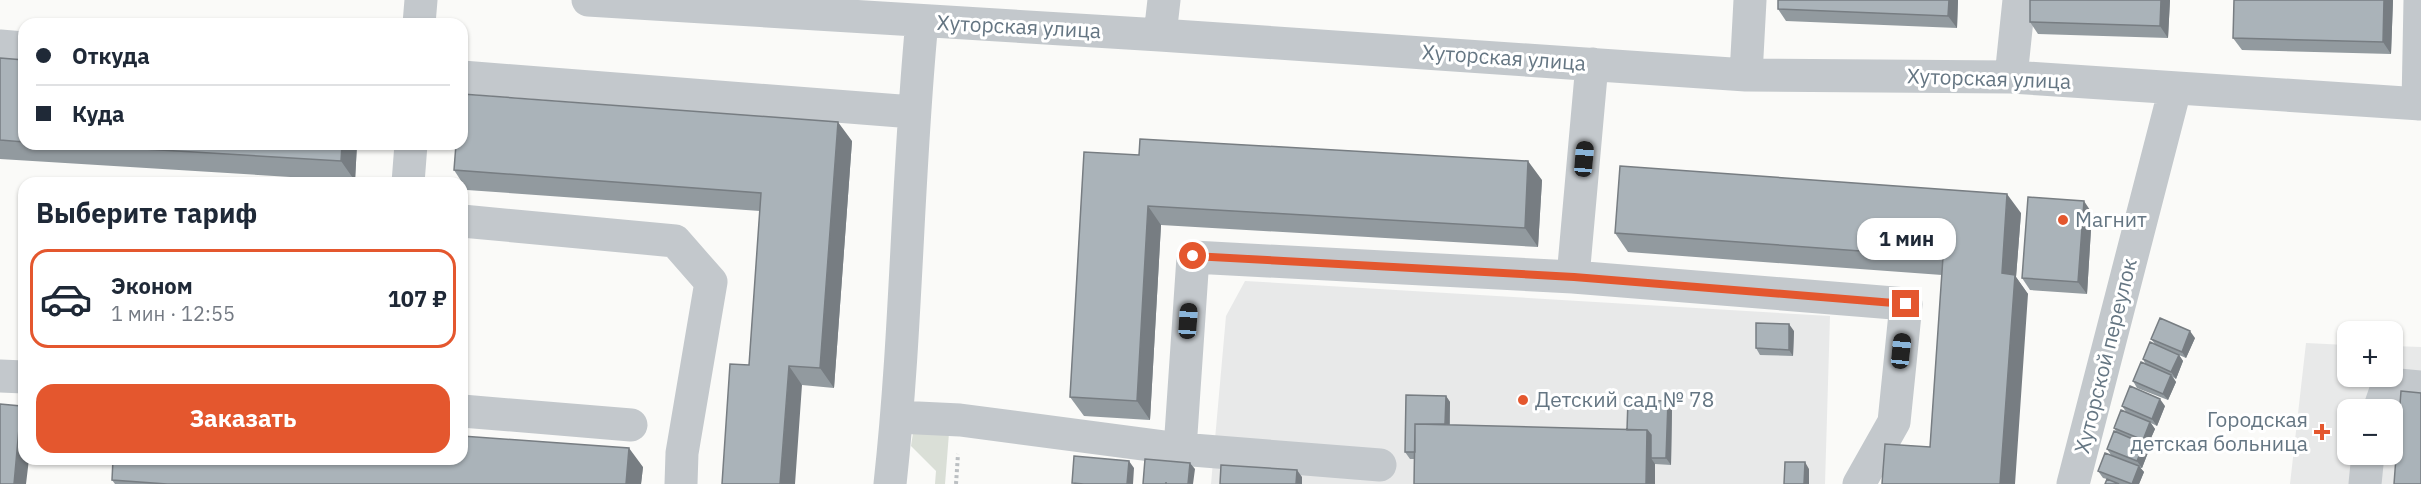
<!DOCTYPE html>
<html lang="ru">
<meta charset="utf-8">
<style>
body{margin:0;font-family:"IBM Plex Sans",sans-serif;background:#f6f6f7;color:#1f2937;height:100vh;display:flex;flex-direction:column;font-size:22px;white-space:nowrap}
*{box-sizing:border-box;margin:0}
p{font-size:20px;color:#747a83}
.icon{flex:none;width:33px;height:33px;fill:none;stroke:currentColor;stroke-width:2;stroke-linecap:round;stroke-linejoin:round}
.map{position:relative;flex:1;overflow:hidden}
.drawer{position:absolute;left:18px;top:177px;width:450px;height:288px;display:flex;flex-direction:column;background:#fff;border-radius:18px;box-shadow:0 2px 4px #0004}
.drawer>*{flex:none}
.guide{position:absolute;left:18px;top:18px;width:450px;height:132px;border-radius:18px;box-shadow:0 2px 4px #0004;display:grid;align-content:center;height:132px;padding:0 18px;background:#fff}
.fabs{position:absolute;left:2337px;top:321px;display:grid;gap:12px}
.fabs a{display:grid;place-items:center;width:66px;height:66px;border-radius:12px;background:#fff;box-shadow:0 2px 4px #0004;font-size:30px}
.end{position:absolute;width:27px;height:27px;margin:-14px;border:8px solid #e4572e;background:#fff;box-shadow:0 0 0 3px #fff}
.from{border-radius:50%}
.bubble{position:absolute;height:42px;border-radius:18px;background:#fff;box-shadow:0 2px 4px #0004;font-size:20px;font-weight:800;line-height:42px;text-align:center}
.car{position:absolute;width:18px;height:36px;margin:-18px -9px;border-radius:8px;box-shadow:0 0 4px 2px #0007;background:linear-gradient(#222 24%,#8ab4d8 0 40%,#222 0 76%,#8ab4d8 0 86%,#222 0)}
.guide b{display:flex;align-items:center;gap:21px;height:57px;font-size:22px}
.guide b+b{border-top:2px solid #e0e1e3}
.guide i{width:15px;height:15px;background:#1f2937}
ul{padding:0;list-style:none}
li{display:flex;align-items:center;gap:18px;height:99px;margin:0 12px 9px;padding:0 6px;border:3px solid transparent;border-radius:18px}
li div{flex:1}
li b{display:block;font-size:22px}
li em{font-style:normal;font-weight:800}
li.selected{border-color:#e4572e}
li>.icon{width:54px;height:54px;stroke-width:1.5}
h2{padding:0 18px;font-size:27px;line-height:72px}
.action{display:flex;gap:12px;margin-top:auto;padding:12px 18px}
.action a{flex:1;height:69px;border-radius:18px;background:#e4572e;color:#fff;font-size:24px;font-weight:800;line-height:69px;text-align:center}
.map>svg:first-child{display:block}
.built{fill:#e8e9e9;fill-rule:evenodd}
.green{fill:#dadfd7}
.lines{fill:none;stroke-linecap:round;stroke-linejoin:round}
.path{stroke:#bbbfc2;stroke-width:4;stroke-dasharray:3 3;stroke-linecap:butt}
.minor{stroke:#c3c8cc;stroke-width:33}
.wall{fill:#929a9f}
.shaded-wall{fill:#777d82}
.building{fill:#aab3b9;stroke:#777d82;stroke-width:1.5}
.route{stroke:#e4572e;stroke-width:8}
.poi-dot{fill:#e4572e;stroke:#fff;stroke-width:2}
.labels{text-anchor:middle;stroke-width:6;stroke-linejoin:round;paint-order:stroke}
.street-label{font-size:21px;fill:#657683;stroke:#fff}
.poi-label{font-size:21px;fill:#657683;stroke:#fff;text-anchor:start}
</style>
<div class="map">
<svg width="2421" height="484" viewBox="0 0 2421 484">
<rect width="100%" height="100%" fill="#fafaf8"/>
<path class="built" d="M1245,281L1830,316L1825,484H1211L1226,316Z
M2306,343L2347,345L2348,376H2392L2393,346L2421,347V484H2290ZM2348,410H2392V454H2348Z"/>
<path class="green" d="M913,433H949L945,484H935L936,471L911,446Z"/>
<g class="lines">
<path class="path" d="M956,484L958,454"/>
<path class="minor" d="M588,0L1160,35L1746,75L2011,77L2421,104
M419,24L421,0
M1160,35L1164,0
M0,46L24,48
M1746,75L1750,0
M462,77L913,112
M2011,77L2019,0
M2418,104L2420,0
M408,183L411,144
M462,221L675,241L711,282L682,453L681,484
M1573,277L1592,64
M0,376L24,377
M2379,410L2388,384L2421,387
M462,411L631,425
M897,417L960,420L1180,449L1380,465
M1180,449L1193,257L1573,277L1906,304L1894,422L1859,484
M890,484C907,330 907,175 922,21
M2073,484L2175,89
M2365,484L2368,454"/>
</g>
<path class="wall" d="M1958,0L1957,28L1786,21L1778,9Z
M2030,0H2170L2168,38L2038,34L2030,22Z
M2393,0L2391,54L2242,50L2233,38Z
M0,58L24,60V144H357L355,181L0,159Z
M852,141L834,388L802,385L749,365L760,211L467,190L454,170Z
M1084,152L1542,180L1538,247L1161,225L1150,420L1084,416L1070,397Z
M2021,213L2016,277L2028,294L1930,447L1942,275L1628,252L1615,233Z
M2092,213L2087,294L2030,290L2022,278Z
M1794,331L1793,356L1760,355L1756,348Z
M2195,338L2186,358L2179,355L2183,361L2176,379L2173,377L2176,382L2168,400L2137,388L2133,381L2146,365L2143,359L2155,344L2151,339Z
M1446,396L1450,402V425L1627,430L1672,408L1671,465L1655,464V484H1414V459H1410L1405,452Z
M2122,406H2165L2157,426L2151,423L2155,429L2147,447L2146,446L2149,450L2142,468H2140L2144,472L2139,484H2105L2107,479L2103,478L2098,471L2111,455L2107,449L2117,433L2114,428L2127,413Z
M643,467L641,484H115L112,480Z"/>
<path class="shaded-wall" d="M1949,0H1958L1957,28L1948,16Z
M2161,0H2170L2168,38L2160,26Z
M2384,0H2393L2391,54L2383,42Z
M838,122L852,141L834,388L820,368Z
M342,144H357L355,181L341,161Z
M1528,161L1542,180L1538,247L1525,228Z
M2007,194L2021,213L2016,277L2028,294L2015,484H2000L2002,273Z
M2084,201L2092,213L2087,294L2078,282Z
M1148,206L1161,225L1150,420L1137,401Z
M1789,324L1794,331L1793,356L1789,350Z
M2190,331L2195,338L2186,358L2182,352Z
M2179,355L2183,361L2176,379L2171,372Z
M789,366L802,385L795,484H780Z
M2171,375L2176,382L2168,400L2163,394Z
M1446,396L1450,402L1449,436L1445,430Z
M2160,399L2165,406L2157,426L2152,419Z
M1668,401L1672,408L1671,465L1666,458Z
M21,406L24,410V459H29L26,484H14Z
M2150,422L2155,429L2147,447L2143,440Z
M1647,430L1656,442L1651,458L1655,464V484H1646Z
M2144,444L2149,450L2142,468L2137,461Z
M629,448L643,467L641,484H626Z
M1129,461L1134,468L1133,484H1127Z
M1805,462L1809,469V484H1804Z
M1190,463L1195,469L1193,484H1188Z
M2139,466L2144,472L2139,484H2132Z
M1297,470L1302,477V484H1296Z"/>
<path class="building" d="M1778,0H1949L1948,16L1778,9Z
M2030,0H2161L2160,26L2030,22Z
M2234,0H2384L2383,42L2233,38Z
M0,58L24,60V142L0,140Z
M462,94L838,122L820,368L789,366L780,484H722L730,364L749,365L761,193L454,170L456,144H462Z
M1140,139L1528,161L1525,228L1148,206L1137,401L1070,397L1084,152L1139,155Z
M60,144H342L341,161Z
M1620,166L2007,194L2002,273L2015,275L2000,484H1882L1885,444L1930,447L1943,257L1615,233Z
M2028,197L2084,201L2078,282L2022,278Z
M2160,318L2190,331L2182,352L2151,339Z
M1756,323L1789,324V350L1756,348Z
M2150,342L2179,355L2171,372L2143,359Z
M2141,362L2171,375L2163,394L2133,381Z
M2130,386L2160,399L2152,419L2122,406Z
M2401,391L2421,393V484H2394Z
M1406,395L1446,396L1445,424H1415V452H1405Z
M1628,400L1668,401L1666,458H1651V435L1647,430H1627Z
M0,404L21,406L14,484H0Z
M2121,410L2150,422L2143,440L2114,428Z
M1415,424L1647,430L1646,484H1414Z
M2114,431L2144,444L2137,461L2107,449Z
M462,436L629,448L626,484H167L112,480L113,459H462Z
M2105,453L2139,466L2132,484L2098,471Z
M1074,456L1129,461L1127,484H1084L1072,483Z
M1145,459L1190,463L1188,484H1166V482V484H1143Z
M1785,462H1805L1804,484H1784Z
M1221,465L1297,470L1296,484H1220Z
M2107,479L2119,484H2105Z"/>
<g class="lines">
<path class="route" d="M1193,256L1574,277L1906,304"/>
</g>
<g class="poi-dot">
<circle cx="2063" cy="220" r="6"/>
<circle cx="1523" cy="400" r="6"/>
<path d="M2319 423h6v6h6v6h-6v6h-6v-6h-6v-6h6z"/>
</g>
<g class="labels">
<g class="street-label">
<text transform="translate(1019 27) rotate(3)" y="7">Хуторская улица</text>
<text transform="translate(1504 58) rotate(4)" y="7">Хуторская улица</text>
<text transform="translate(1989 79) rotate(2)" y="7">Хуторская улица</text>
<text transform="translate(2106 356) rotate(-76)" y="7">Хуторской переулок</text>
</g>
<g class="poi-label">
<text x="2075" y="227">Магнит</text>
<text x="1535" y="407">Детский сад № 78</text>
<text x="2308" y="427" text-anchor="end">Городская<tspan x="2308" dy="24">детская больница</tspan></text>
</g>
</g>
</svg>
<div class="fabs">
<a>+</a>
<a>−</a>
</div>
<i class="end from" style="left:1193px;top:256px"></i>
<i class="end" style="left:1906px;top:304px"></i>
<div class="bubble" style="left:1857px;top:218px;width:99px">1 мин</div>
<i class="car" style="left:1584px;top:159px;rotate:5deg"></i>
<i class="car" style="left:1188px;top:321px;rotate:4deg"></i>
<i class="car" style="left:1901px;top:351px;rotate:6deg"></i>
<div class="guide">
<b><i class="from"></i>Откуда</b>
<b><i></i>Куда</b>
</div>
<section class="drawer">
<h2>Выберите тариф</h2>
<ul>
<li class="selected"><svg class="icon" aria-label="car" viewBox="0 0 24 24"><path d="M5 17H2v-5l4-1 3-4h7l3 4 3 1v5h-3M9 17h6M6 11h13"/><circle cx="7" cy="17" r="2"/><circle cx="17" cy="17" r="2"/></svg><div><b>Эконом</b><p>1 мин · 12:55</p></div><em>107 ₽</em></li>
</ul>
<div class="action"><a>Заказать</a></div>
</section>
</div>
